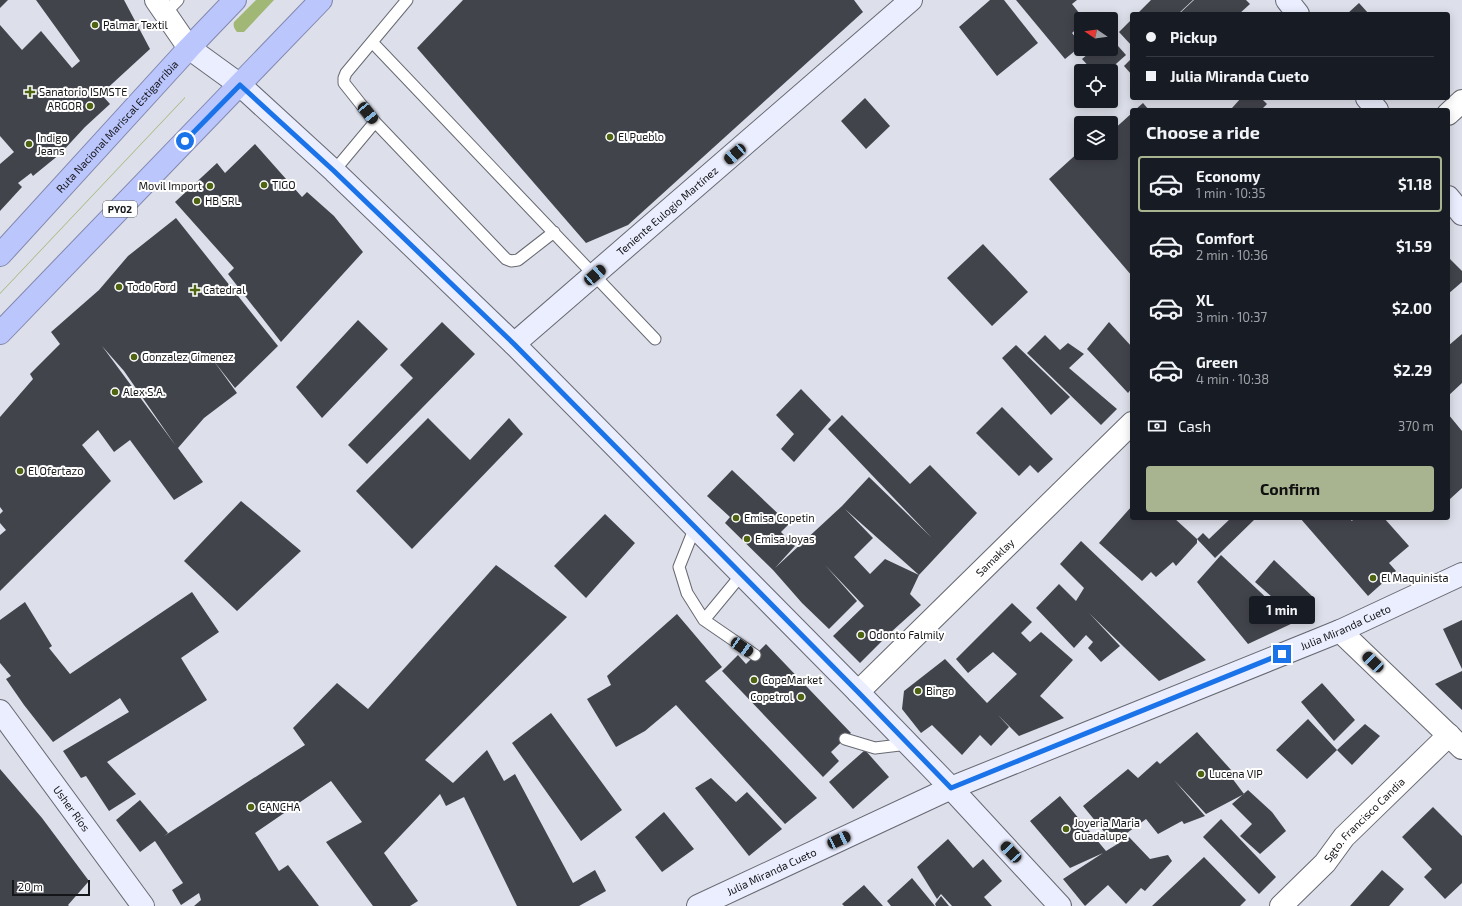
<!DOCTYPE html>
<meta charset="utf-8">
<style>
body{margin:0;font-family:"Exo 2",sans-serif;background:#20242c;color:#f1f3f6;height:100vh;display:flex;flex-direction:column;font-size:15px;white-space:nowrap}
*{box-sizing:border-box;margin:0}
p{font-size:13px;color:#9ea1a6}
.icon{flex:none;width:22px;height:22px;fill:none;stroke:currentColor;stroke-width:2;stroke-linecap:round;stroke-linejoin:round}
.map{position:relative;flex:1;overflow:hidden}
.sheet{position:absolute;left:1130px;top:108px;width:320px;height:412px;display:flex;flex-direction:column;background:#171b24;border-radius:4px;box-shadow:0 2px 10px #0003}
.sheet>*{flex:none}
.banner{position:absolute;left:1130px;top:12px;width:320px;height:88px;border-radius:4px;box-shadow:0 2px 10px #0003;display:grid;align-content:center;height:88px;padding:0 16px;background:#171b24}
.needle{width:26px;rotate:283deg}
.fabs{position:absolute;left:1074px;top:12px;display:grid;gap:8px}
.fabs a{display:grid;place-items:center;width:44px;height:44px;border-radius:4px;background:#171b24;box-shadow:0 2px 10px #0003;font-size:20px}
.scale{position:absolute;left:12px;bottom:10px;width:78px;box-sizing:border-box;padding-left:4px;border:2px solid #151619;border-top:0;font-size:11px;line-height:14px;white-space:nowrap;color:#151619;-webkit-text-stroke:3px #fff;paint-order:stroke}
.end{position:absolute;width:18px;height:18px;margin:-9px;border:5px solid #1a73e8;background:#fff;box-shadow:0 0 0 2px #fff}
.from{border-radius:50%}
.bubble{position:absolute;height:28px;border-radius:4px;background:#171b24;box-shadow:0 2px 10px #0003;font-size:13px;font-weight:700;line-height:28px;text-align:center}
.car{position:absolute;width:12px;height:24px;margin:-12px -6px;border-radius:5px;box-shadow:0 0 3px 1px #0007;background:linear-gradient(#222 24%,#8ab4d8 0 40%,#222 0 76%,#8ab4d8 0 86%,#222 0)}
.banner b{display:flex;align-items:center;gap:14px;height:38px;font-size:15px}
.banner b+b{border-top:1px solid #363941}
.banner i{width:10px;height:10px;background:#f1f3f6}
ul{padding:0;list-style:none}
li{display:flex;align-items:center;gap:12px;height:56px;margin:0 8px 6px;padding:0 8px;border:2px solid transparent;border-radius:4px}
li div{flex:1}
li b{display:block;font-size:15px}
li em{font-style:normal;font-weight:700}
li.on{border-color:#a8b38f}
li>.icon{width:36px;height:36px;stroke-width:1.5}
h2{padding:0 16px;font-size:18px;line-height:48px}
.pay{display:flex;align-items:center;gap:10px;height:44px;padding:0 16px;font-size:15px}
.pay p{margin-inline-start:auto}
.cta{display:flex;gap:8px;margin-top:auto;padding:8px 16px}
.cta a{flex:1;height:46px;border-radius:4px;background:#a8b38f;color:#111;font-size:16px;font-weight:700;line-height:46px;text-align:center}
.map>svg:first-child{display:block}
.green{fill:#a1b775}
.building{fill:#42444c;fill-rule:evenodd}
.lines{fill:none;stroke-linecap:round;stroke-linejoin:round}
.lane-casing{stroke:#676972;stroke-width:13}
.street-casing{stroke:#676972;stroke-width:24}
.secondary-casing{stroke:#676972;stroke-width:24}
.highway-casing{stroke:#8188ad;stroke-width:24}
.lane{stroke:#fff;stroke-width:11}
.street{stroke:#fff;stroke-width:22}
.secondary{stroke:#ebeefe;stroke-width:22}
.highway{stroke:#bbc6fd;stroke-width:22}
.route{stroke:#1a73e8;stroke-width:5}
.poi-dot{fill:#4f6411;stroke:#fff;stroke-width:1.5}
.labels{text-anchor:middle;stroke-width:4;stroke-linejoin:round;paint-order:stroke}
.shield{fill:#fff;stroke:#5b5c5e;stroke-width:1}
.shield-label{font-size:10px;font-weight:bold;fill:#151619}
.poi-label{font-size:11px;fill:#151619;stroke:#fff;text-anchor:start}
.street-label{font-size:11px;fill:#151619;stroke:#fff}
</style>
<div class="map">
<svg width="1462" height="906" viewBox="0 0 1462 906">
<rect width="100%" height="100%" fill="#dddfea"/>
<path class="green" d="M256,0H274L244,32H237C234,28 233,26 234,22Z
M185,97V98L0,294V293Z"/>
<path class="building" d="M0,0H8L0,8Z
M36,0H124L150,49L101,94L110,104L85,127L60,154L33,176L31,173L18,183L22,187L0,211V164L14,152L0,136V25L22,50L41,31L72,68L80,61Z
M463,0H854L863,12L628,225L586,243L417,48Z
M990,0H1004L1038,43L997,76L959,27Z
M1016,0H1077L1072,4L1084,19H1081V25L1072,33L1081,44V46L1065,59Z
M1151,0H1193L1178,14H1137Z
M1194,0H1246L1250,4L1239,14H1179Z
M1359,3L1369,14H1347Z
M1132,19V46L1119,32Z
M1111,38L1126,55L1108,71H1093L1082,59L1094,49H1111Z
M1132,58V75L1124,66Z
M865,98L890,126L866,149L841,121Z
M1241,98H1261L1267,104L1261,110H1234L1232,108Z
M1143,103L1149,110H1135Z
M1132,113V276L1049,179L1081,150V153H1111V132Z
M255,144L302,197L307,192L334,216L363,252L281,342L228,274L234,268L175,202L217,163L225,173Z
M176,218L278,346L235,388L213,360L237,393L204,418L178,448L203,482L174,500L130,440L114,452L98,430L82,445L111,481L0,591V535L6,530L0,523V514L3,511L0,507V417L33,379L30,374L60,344L51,332L99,290L128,256ZM102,346L124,371L176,446Z
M983,244L1028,292L992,326L947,278Z
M1450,259L1462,271V282L1448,294V261Z
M358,320L388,349L322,418L296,387Z
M442,322L475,354L367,464L348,445L413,378L400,365Z
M1109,322L1132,347V388L1128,393L1087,349Z
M1462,334V383L1448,396V346Z
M1045,335L1060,350L1068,343L1084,354L1069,368L1117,409L1101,425L1027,353Z
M1016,345L1070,397L1051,415L1002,358Z
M801,389L831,420L794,462L781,449L794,434L776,415Z
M1002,407L1053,459L1038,473L1030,465L1019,476L976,433Z
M1448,414L1462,431V488L1450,499L1448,496Z
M842,415L910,484L930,465L977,513L919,575L845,509L873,538L854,557L870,574L885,559L919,575L910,594L921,605L890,633L860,663L833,636L864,606L825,565L857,601L829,629L802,603L773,570L725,523L730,517L707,496L732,470L789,524L781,532L795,546L775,568L842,506L869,477L931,537L828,429Z
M428,418L470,460L509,418L523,434L412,549L356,491Z
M241,501L301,551L237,611L184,561Z
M1132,506V518H1174L1197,539V543L1176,566L1173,562L1156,577L1151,572L1142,581L1099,543Z
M605,514L635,543L586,598L554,566Z
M1231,518H1256L1215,558L1197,539L1203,533L1209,539Z
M1300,518H1349L1352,521L1354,518H1384L1409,546L1389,563L1396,571L1368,596Z
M1081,541L1206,660L1159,681L1089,613L1120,646L1101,662L1088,648L1093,642L1086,635L1074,648L1036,608L1059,584L1076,601L1084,588L1060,564Z
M1221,555L1293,623L1248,644L1197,582Z
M1274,560L1313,597L1295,617L1255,582Z
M496,565L567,617L425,760L453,783L487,750L504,781L515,774L573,883L595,870L606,891L579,906H517L464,797L446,806L440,794L384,853L418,901L410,906H373L326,842L362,822L331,781L255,833L279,871L288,865L319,906H194L201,900L199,893L181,905L172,890L183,883L155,841L140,852L116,820L140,800L168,833L164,836L305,745L293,728L337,683L368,709Z
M192,592L219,632L181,658L207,700L107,762L136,794L109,811L86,776L81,778L63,751L129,712L120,698L53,742L24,705L6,679L11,676L0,663V620L25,602L52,646L49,648L70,674Z
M1012,603L1032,622L1021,633L1030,642L1041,632L1073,660L1040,696L1064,718L1019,736L998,715L1009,727L991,746L980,735L962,755L932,725L921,733L902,709L904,691L945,659L987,703L1017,674L993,652L968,673L956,659Z
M677,614L722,667L705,681L817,798L785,824L676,705L645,731L616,747L587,699L611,685L607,676Z
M1462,620V669L1443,629Z
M766,644L851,733L831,752L839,761L823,777L722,671L738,655L746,664Z
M1462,671V710L1435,684Z
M1322,683L1355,720L1334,741L1301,702Z
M551,713L622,810L581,841L512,743Z
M1308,719L1337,750L1307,779L1276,750Z
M1365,724L1380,736L1352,765L1337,750Z
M1197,732L1232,771V778L1244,794L1206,814L1174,780L1205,816L1184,824L1182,821L1158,834L1146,819L1127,833L1111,840L1083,806L1128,769L1138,778L1157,761L1160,764Z
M865,750L889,777L853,809L829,782Z
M0,769L42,818L89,881L68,905L69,906H0Z
M711,778L736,802L747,792L782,829L749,856L695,788Z
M1248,790L1272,812L1286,831L1260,854L1240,836L1252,824L1232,804Z
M1060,796L1106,851L1129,837L1150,859L1168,855L1172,861L1145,891L1141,888L1126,904L1108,885L1085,906L1063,879L1103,853L1070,868L1030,821Z
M1433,807L1462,836V883L1445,899L1424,877L1432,869L1402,837Z
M664,812L694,849L662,872L635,837Z
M1221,819L1276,877L1259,894L1203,837Z
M948,839L973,868L983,859L1002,881L984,897L992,906H952L941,894L937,899L917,867Z
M1204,857L1246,900L1240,906H1152Z
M1382,870L1404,889L1389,906H1350Z
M912,878L935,906H891L887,901Z
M864,885L883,906H844L842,904Z
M941,896L949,906H936L935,904Z"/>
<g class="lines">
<defs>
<path id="lane" d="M407,0L346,73L344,78V83L375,122L506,259L511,261L518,260L554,232
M165,13L178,0
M372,42L655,339
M334,171L375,122
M695,527L679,567L687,593L704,620L755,655
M704,620L742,574
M845,739L875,748L908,744"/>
<g id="street">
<path d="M156,0L189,48"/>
<path d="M1448,114L1462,101"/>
<path d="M1340,631L1462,748"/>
<path id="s1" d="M858,692L1132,423"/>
<path id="s2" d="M1281,906L1325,863L1344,837L1449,735"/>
</g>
<g id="secondary">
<path d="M1287,0L1298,14"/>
<path d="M189,48L240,85L334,171L514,344L858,692L951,788L1060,906"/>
<path d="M1367,98L1377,110"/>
<path d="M1448,197L1462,214"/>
<path id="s3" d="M514,344L911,0"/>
<path id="s4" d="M0,711L143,906"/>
<path id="s5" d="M698,906L951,788L1340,631L1462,574"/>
</g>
<g id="highway">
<path id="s6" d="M0,255L189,48L235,0"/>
<path d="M0,333L321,0"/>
</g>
</defs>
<use href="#lane" class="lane-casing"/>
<use href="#street" class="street-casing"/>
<use href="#secondary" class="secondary-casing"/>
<use href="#highway" class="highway-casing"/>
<use href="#lane" class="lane"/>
<use href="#street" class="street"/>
<use href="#secondary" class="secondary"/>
<use href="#highway" class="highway"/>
</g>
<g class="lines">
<path class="route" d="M185,141L240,85L334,171L514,344L858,692L951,788L1282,654"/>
</g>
<g class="poi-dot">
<circle cx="95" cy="25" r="4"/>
<path d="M28 86h4v4h4v4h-4v4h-4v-4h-4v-4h4z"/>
<circle cx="90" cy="106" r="4"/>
<circle cx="610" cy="137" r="4"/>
<circle cx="29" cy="144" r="4"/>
<circle cx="264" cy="185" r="4"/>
<circle cx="210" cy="186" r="4"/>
<circle cx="197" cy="201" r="4"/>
<circle cx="119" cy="287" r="4"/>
<path d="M193 284h4v4h4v4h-4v4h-4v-4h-4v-4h4z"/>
<circle cx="134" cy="357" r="4"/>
<circle cx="115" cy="392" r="4"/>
<circle cx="20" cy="471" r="4"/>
<circle cx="736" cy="518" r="4"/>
<circle cx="747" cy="539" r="4"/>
<circle cx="1373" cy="578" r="4"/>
<circle cx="861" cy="635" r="4"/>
<circle cx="754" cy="680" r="4"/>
<circle cx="918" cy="691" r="4"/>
<circle cx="801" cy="697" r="4"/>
<circle cx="1201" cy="774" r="4"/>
<circle cx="251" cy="807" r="4"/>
<circle cx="1066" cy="829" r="4"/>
</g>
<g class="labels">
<rect class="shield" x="103" y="201" width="34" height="16" rx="3"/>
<g class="shield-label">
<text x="120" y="213">PY02</text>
</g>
<g class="poi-label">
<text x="103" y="29">Palmar Textil</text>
<text x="39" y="96">Sanatorio ISMSTE</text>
<text x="82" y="110" text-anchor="end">ARGOR</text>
<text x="618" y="141">El Pueblo</text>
<text x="37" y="142">Indigo<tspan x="37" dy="13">Jeans</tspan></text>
<text x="272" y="189">TIGO</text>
<text x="202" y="190" text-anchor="end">Movil Import</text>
<text x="205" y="205">HB SRL</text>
<text x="127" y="291">Todo Ford</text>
<text x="203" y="294">Catedral</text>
<text x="142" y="361">Gonzalez Gimenez</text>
<text x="123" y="396">Alex S.A.</text>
<text x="28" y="475">El Ofertazo</text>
<text x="744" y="522">Emisa Copetin</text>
<text x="755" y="543">Emisa Joyas</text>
<text x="1381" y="582">El Maquinista</text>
<text x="869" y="639">Odonto Falmily</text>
<text x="762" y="684">CopeMarket</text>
<text x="926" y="695">Bingo</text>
<text x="793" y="701" text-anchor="end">Copetrol</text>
<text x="1209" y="778">Lucena VIP</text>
<text x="259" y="811">CANCHA</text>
<text x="1074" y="827">Joyeria Maria<tspan x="1074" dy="13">Guadalupe</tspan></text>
</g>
<g class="street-label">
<text dy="4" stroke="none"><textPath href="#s6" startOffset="174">Ruta Nacional Mariscal Estigarribia</textPath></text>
<text dy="4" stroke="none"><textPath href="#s3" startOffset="203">Teniente Eulogio Martínez</textPath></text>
<text dy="4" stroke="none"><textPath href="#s1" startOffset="192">Samaklay</textPath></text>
<text dy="4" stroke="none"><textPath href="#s5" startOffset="705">Julia Miranda Cueto</textPath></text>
<text dy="4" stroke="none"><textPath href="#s4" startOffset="121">Usher Ríos</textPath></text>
<text dy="4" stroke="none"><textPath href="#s2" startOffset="120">Sgto. Francisco Candia</textPath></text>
<text dy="4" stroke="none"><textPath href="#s5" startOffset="81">Julia Miranda Cueto</textPath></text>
</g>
</g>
</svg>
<div class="fabs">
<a><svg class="needle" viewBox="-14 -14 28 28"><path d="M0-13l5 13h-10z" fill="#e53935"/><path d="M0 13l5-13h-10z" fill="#9ea1a6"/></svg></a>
<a><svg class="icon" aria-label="locate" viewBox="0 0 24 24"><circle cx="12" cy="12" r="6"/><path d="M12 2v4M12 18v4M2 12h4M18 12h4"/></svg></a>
<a><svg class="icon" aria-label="layers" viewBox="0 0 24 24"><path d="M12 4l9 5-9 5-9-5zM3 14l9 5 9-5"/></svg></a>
</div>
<div class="scale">20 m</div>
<i class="end from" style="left:185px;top:141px"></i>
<i class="end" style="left:1282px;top:654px"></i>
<div class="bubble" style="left:1249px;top:596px;width:66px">1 min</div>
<i class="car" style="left:368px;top:113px;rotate:141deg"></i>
<i class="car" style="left:735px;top:154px;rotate:229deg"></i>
<i class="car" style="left:595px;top:275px;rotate:49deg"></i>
<i class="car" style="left:742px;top:647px;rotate:124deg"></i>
<i class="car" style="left:1373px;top:662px;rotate:314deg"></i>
<i class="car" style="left:839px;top:840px;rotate:65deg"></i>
<i class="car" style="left:1011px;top:852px;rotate:317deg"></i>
<div class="banner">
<b><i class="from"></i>Pickup</b>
<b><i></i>Julia Miranda Cueto</b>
</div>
<section class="sheet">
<h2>Choose a ride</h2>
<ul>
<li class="on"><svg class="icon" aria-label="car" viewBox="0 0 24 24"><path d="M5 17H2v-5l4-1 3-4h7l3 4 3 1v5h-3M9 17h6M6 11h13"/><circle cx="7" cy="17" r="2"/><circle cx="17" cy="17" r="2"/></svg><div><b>Economy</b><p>1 min · 10:35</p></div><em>$1.18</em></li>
<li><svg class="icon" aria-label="car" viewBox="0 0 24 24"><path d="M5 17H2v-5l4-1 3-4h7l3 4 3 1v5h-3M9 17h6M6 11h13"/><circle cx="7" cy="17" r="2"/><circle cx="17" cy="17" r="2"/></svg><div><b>Comfort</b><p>2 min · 10:36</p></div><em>$1.59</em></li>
<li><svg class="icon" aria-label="car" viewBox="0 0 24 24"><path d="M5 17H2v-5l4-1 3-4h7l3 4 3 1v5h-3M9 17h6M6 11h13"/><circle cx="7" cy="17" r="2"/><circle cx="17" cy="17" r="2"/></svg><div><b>XL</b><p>3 min · 10:37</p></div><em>$2.00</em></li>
<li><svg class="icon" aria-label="car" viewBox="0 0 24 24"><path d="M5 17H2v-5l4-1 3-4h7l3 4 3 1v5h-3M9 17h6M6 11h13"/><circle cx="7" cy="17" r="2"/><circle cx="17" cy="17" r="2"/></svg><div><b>Green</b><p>4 min · 10:38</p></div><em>$2.29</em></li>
</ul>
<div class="pay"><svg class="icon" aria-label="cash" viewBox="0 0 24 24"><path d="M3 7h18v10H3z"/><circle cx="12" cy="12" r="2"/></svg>Cash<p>370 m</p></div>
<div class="cta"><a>Confirm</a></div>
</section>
</div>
